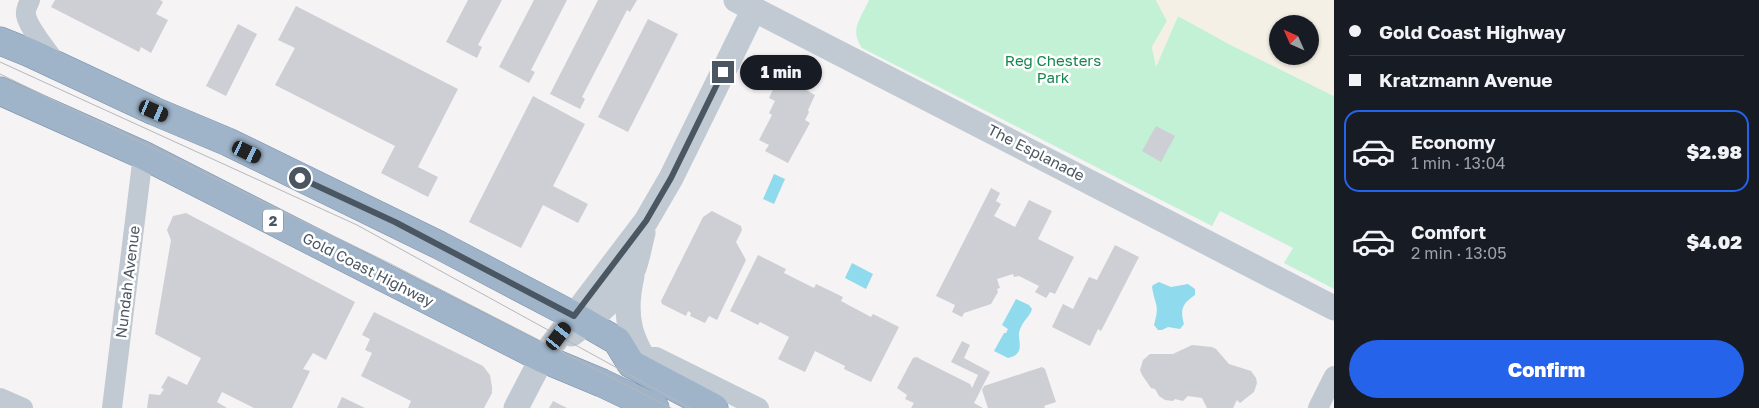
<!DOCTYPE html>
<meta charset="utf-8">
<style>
body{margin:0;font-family:"Golos Text",sans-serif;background:#20242c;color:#f1f3f6;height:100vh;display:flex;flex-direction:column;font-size:19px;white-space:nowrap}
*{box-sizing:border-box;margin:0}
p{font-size:16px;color:#9ea1a6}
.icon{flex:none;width:28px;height:28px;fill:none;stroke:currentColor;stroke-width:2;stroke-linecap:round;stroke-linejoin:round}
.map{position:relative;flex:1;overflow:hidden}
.panel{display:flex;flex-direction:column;background:#171b24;width:425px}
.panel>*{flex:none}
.guide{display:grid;align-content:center;height:110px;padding:0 15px;background:#171b24}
.needle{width:32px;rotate:315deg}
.fabs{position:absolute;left:1269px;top:15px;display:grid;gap:10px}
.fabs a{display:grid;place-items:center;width:50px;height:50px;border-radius:50%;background:#171b24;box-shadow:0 1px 4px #0004;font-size:25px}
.end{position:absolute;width:22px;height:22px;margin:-11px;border:6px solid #4a5661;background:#fff;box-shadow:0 0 0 2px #fff}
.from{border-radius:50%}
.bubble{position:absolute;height:35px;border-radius:18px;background:#171b24;box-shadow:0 1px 4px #0004;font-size:16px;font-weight:800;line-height:35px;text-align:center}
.car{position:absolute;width:15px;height:30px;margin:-15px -8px;border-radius:6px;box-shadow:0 0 4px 1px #0007;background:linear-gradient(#222 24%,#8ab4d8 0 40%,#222 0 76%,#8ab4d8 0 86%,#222 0)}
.guide b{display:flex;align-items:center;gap:18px;height:48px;font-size:19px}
.guide b+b{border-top:1px solid #363941}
.guide i{width:12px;height:12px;background:#f1f3f6}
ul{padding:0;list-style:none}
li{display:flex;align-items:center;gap:15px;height:82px;margin:0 10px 8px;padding:0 5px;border:2px solid transparent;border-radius:15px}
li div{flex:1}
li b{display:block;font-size:19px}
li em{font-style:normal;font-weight:800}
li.current{border-color:#2563eb}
li>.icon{width:45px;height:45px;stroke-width:1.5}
.button{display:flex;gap:10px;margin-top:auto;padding:10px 15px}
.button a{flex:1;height:58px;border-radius:30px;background:#2563eb;color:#fff;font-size:20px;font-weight:800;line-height:58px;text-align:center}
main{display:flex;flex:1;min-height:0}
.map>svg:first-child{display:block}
.green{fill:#c3f1d5}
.sand{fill:#f5f0e5;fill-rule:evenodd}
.water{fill:#90daee}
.building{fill:#cdcfd5}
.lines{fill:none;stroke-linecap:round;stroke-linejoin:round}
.trunk-casing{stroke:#7690ad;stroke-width:29}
.minor{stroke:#c1cad2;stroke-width:20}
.tertiary{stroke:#c1cad2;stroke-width:25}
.trunk{stroke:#9fb4c9;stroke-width:28}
.tram{stroke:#b5b8bd;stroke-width:1}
.route{stroke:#4a5661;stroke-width:6}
.labels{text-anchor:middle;stroke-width:5;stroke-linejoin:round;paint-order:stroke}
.shield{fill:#fff;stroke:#808990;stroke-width:1}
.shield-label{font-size:14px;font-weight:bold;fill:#4a5661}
.park-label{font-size:15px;fill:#17864f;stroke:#fff}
.street-label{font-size:15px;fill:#4a5661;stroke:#fff}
</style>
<main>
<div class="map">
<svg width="1334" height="408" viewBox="0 0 1334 408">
<rect width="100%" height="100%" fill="#f5f3f3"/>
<path class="green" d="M869,0H1156L1167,21L1152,47L1156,66L1178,16L1231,45L1334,96V289L1284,263L1293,248L1220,211L1212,226L862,48C849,30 861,18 869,0Z"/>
<path class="sand" d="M1156,0H1334V96L1231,45L1178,16L1156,67L1152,47L1167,21ZM1278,24H1310V56H1278Z"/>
<path class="water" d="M774,174L785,179L774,204L763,199Z
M852,263L873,274L866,289L845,278Z
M1159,282L1171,287L1188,284L1195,289V295C1182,304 1180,309 1184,324L1180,329L1168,327L1162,330H1158L1154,325C1160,304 1155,306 1152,287L1153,285Z
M1016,299L1029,305L1032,309C1030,316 1024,320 1021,327C1014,338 1029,353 1008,358L994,351L1004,333H1006L1008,329L1002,325Z"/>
<path class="building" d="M55,0H160L163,2L156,14L168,20L151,53L141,47L139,52L51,7Z
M468,0H502L478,45L482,47L477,58L446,42Z
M534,0H567L531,70L535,72L529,83L499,67Z
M598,0H637L630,12L627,10L582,97L585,99L580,109L550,94Z
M296,6L458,89L418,167L438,177L428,197L381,173L395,146L275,85L295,48L278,40Z
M648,19L678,34L628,132L598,117Z
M238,24L257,34L226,96L206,86Z
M787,76L803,84L801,87L815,95L808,110L809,112L805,120L810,123L788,163L765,151L769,145L759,140L772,115L769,113L775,101L769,98L775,85L781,88Z
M533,96L585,124L553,186L588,204L578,223L543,205L521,248L469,222Z
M1156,126L1175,136L1161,162L1142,151Z
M991,188L1000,193L996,201L1001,204L994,216L1015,227L1029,200L1052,211L1038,239L1074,257L1055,294L1050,292L1046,298L1035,292L1039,286L1019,276L1014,277L1013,274L997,279L1000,288L997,289L998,292L991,304L964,313L962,317L952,312L955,305L936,296Z
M712,211L741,226L742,230L736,242L746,260L717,320L709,316L705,323L690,316L691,313L688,311L686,316L662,304L661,301L703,217Z
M186,213L355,302L326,360L313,353L303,369L310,371L292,408H254L222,392L217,402L227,408H147L149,394L160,395L164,389L161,388L168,376L187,385L201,358L155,334L171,240L167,230L173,216Z
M1115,245L1139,257L1101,331L1098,329L1090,346L1052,327L1063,304L1073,309L1089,277L1097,280Z
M758,255L786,269L784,273L814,288L816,284L843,297L841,301L871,317L873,314L899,327L871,382L844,369L845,366L815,351L805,372L778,359L789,337L760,322L758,325L730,311Z
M374,312L483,366L490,375L492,387V393L484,408H408L411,401L361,376L372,353L365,350L370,339L362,335Z
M962,341L970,345L964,358L990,372L974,403L983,408H911L914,403L905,399L907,395L897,388L913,358L917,357L922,360L970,384L972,388L978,375L951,362Z
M1192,345L1212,347L1216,349L1229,364L1251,371L1256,378L1257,383L1254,392L1240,403L1237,400L1233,408H1207L1202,398L1188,396L1183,401L1175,399L1173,401L1165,400L1159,396L1155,389L1151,388L1142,375L1140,370L1143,360L1150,354H1173Z
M1042,367L1045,369L1056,402L1044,406L1045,408H988L982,390L984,386Z
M342,397L365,408H337Z
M553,401L567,408H549Z"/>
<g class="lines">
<defs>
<path id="trunk" d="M0,41L30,53L154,111L228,142L439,245L574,316L617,341L631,364L714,408
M0,91L143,155L542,358L602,383L655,408"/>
</defs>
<use href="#trunk" class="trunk-casing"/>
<path class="minor" d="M30,0C28,5 25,10 26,15C28,28 50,54 58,65
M633,363L645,357H656L759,408
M0,398L23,408
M112,408L143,155
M1318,408L1334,376"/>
<path class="tertiary" d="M736,0L1334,308
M632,276C622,320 631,341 655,377
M572,334C595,316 621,296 634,268C638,257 640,244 643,233
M516,408L542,358L646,221L671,178L754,9"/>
<use href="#trunk" class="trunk"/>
<path class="tram" d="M0,62L357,225L690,408
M0,74L387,262L671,408"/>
</g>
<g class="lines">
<path class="route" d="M300,178L395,222L574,316L646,221L671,178L723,72"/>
</g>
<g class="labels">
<rect class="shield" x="263" y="209.5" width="20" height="23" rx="4"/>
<g class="shield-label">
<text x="273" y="226">2</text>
</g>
<g class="park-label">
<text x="1053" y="66">Reg Chesters<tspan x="1053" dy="17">Park</tspan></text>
</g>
<g class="street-label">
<text transform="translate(1036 153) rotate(27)" y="5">The Esplanade</text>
<text transform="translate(368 270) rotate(27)" y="5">Gold Coast Highway</text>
<text transform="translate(128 282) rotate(-83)" y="5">Nundah Avenue</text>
</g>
</g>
</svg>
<div class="fabs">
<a><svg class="needle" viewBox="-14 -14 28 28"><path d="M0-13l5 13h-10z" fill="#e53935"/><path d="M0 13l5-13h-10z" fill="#9ea1a6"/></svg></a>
</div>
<i class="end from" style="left:300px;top:178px"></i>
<i class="end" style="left:723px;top:72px"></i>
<div class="bubble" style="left:740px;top:55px;width:82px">1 min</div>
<i class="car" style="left:154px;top:111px;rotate:113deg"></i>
<i class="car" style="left:247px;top:152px;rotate:116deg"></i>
<i class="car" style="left:559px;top:336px;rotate:37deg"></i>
</div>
<section class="panel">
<div class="guide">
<b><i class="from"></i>Gold Coast Highway</b>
<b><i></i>Kratzmann Avenue</b>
</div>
<ul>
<li class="current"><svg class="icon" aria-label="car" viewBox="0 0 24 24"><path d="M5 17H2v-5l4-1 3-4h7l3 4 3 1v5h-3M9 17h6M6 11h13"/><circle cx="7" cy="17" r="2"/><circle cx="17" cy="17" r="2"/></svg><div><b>Economy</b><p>1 min · 13:04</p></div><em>$2.98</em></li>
<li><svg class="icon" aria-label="car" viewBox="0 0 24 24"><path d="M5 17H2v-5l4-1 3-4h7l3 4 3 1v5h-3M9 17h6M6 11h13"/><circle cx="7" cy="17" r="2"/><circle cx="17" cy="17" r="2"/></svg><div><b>Comfort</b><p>2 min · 13:05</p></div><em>$4.02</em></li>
</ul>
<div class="button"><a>Confirm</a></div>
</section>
</main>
